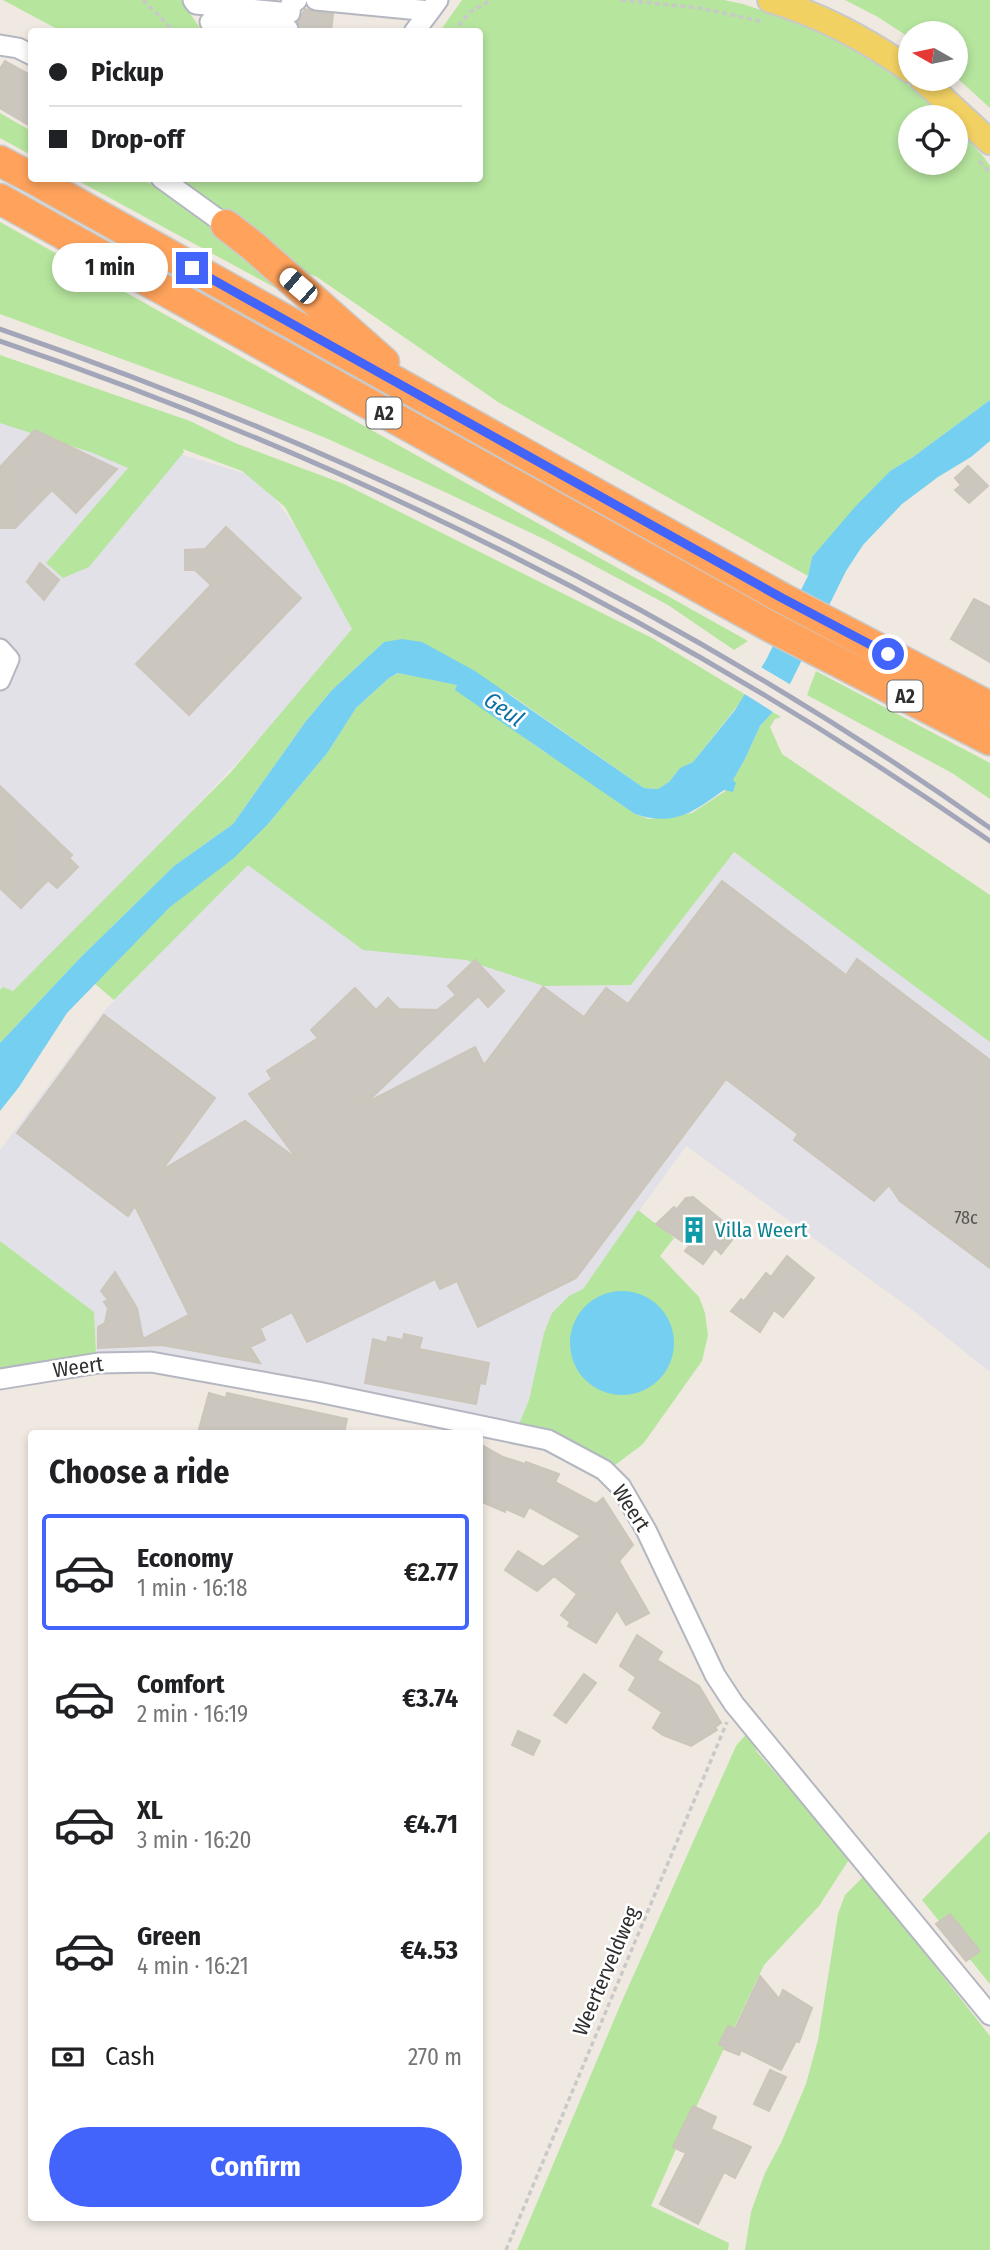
<!DOCTYPE html>
<meta charset="utf-8">
<style>
body{margin:0;font-family:"Fira Sans Condensed",sans-serif;background:#f2f2f2;color:#202124;height:100vh;display:flex;flex-direction:column;font-size:26px;white-space:nowrap}
*{box-sizing:border-box;margin:0}
p{font-size:23px;color:#757577}
.icon{flex:none;width:38px;height:38px;fill:none;stroke:currentColor;stroke-width:2;stroke-linecap:round;stroke-linejoin:round}
.map{position:relative;flex:1;overflow:hidden}
.side{position:absolute;left:28px;top:1430px;width:455px;height:791px;display:flex;flex-direction:column;background:#fff;border-radius:7px;box-shadow:0 4px 10px #0003}
.side>*{flex:none}
.top-card{position:absolute;left:28px;top:28px;width:455px;height:154px;border-radius:7px;box-shadow:0 4px 10px #0003;display:grid;align-content:center;height:154px;padding:0 21px;background:#fff}
.needle{width:46px;rotate:279deg}
.fabs{position:absolute;left:898px;top:21px;display:grid;gap:14px}
.fabs a{display:grid;place-items:center;width:70px;height:70px;border-radius:50%;background:#fff;box-shadow:0 4px 10px #0003;font-size:35px}
.end{position:absolute;width:32px;height:32px;margin:-16px;border:9px solid #4264fb;background:#fff;box-shadow:0 0 0 4px #fff}
.from{border-radius:50%}
.bubble{position:absolute;height:49px;border-radius:24px;background:#fff;box-shadow:0 4px 10px #0003;font-size:23px;font-weight:700;line-height:49px;text-align:center}
.car{position:absolute;width:21px;height:42px;margin:-21px -10px;border-radius:9px;box-shadow:0 0 5px 2px #0007;background:linear-gradient(#fff 24%,#345 0 40%,#fff 0 76%,#345 0 86%,#fff 0)}
.top-card b{display:flex;align-items:center;gap:24px;height:66px;font-size:26px}
.top-card b+b{border-top:2px solid #e0e0e0}
.top-card i{width:18px;height:18px;background:#202124}
ul{padding:0;list-style:none}
li{display:flex;align-items:center;gap:21px;height:116px;margin:0 14px 10px;padding:0 7px;border:4px solid transparent;border-radius:7px}
li div{flex:1}
li b{display:block;font-size:26px}
li em{font-style:normal;font-weight:700}
li.selected{border-color:#4264fb}
li>.icon{width:63px;height:63px;stroke-width:1.5}
h2{padding:0 21px;font-size:32px;line-height:84px}
.pay{display:flex;align-items:center;gap:18px;height:77px;padding:0 21px;font-size:26px}
.pay p{margin-inline-start:auto}
.action{display:flex;gap:14px;margin-top:auto;padding:14px 21px}
.action a{flex:1;height:80px;border-radius:42px;background:#4264fb;color:#fff;font-size:28px;font-weight:700;line-height:80px;text-align:center}
.map>svg:first-child{display:block}
.industrial{fill:#e3e1e8}
.green{fill:#b6e59e}
.water{fill:#75cff0}
.pier{fill:#efe9e1}
.building{fill:#cbc7bf;stroke:#cbc5ba;stroke-width:2}
.lines{fill:none;stroke-linecap:round;stroke-linejoin:round}
.minor-casing{stroke:#b4b7c1;stroke-width:23}
.major-casing{stroke:#c9c9c9;stroke-width:28}
.highway-casing{stroke:#c9c9c9;stroke-width:33}
.path{stroke:#c9c9c9;stroke-width:3.5;stroke-dasharray:5 3.5;stroke-linecap:butt}
.minor{stroke:#fff;stroke-width:19}
.major{stroke:#f2d163;stroke-width:24}
.highway{stroke:#ffa35c;stroke-width:30}
.rail{stroke:#a3a6b8;stroke-width:5}
.route{stroke:#4264fb;stroke-width:9}
.labels{text-anchor:middle;stroke-width:5;stroke-linejoin:round;paint-order:stroke}
.number-label{font-size:18px;fill:#555452}
.shield{fill:#fff;stroke:#6d6d6d;stroke-width:2}
.shield-label{font-size:19px;font-weight:bold;fill:#2e2e2e}
.culture-label{font-size:21px;fill:#0d838f;stroke:#fff;text-anchor:start}
.street-label{font-size:21px;fill:#2e2e2e;stroke:#fff}
.water-label{font-size:23px;font-style:italic;fill:#0d6fa3;stroke:#fff}
</style>
<div class="map">
<svg width="990" height="2250" viewBox="0 0 990 2250">
<rect width="100%" height="100%" fill="#efe9e1"/>
<path class="industrial" d="M0,400L260,478L366,624L0,1017Z
M733,852L990,1037V1372L911,1309L686,1146L583,1289L519,1424L151,1351L96,1353L94,1312L0,1241V1150L103,1012L248,864L544,986L631,985Z"/>
<path class="green" d="M3,0H181L202,31H61Z
M462,0H724L743,4L815,28L843,42L897,75L946,117H910V163H956V127L983,156L990,166V400L913,457L890,471L812,557L808,576L498,402L317,277L294,268L184,188L174,179L480,178V32L440,31Z
M845,0H990V108L956,77V33H910V38L878,17Z
M0,113L31,131V155L0,138Z
M75,179H143L181,203L224,235L283,292Z
M0,222L748,641L734,650L668,605L546,540L447,493L328,439L222,396L0,314Z
M0,355L190,421L235,443L344,484L652,638L746,695L693,762L680,768L669,782L658,789L644,788L511,695L384,642L332,690L306,721L233,824L174,866L79,959L0,1043V990L3,987L13,991L231,772L352,629L285,507L242,471L183,449L184,452L89,567L63,578L46,563L128,468L93,453L0,423Z
M816,671L990,763V799L952,773L807,695Z
M399,673L458,685L456,689L546,753L559,759L635,814L649,819L692,813L727,790L745,759L760,726L773,712L781,717L775,719L770,727L782,754L990,895V1042L734,852L631,985L544,986L466,960L363,950L248,865L114,1000L94,983L170,907L268,824L328,752L356,708L389,678Z
M638,1210L674,1238L660,1256L699,1297L705,1313L708,1335L702,1361L643,1444L615,1465L519,1424L529,1400L544,1333L552,1313L569,1296L583,1289Z
M0,1241L94,1312L96,1353L0,1369Z
M749,1731L757,1752L850,1858L819,1906L764,1965L676,2149L651,2206L729,2243L728,2250H517L622,2001L736,1746Z
M990,1831V1984L922,1900Z
M864,1876L990,2036V2250H745L751,2212L765,2173L781,2143L806,2084L818,2040L838,1914L845,1895Z"/>
<path class="water" d="M990,400V441L971,457L938,477L902,504L863,545L846,571L790,684L773,712L760,726L745,759L733,780L736,783L733,792L724,790C693,812 675,827 635,814L455,690L457,685L398,673L389,678L356,708L328,752L268,824L234,858L170,907L67,1013L19,1087L0,1111V1043L79,959L174,866L233,824L306,721L332,690L384,642L402,639L422,642L475,671L644,788L658,789L669,782L680,768L693,762L735,710L766,660L808,576L812,557L855,507L890,471L913,457Z
M570 1343a52 52 0 1 1 104 0a52 52 0 1 1-104 0Z"/>
<path class="pier" d="M759,666L793,686L776,714L743,693Z"/>
<path class="building" d="M305,9L315,12L333,14L331,32H300L298,22Z
M5,61L32,76V127L0,108V69Z
M35,430L117,469L76,513L52,490L15,528H0V467Z
M968,466L988,486L969,503L955,490L961,485L955,478Z
M226,527L301,598L189,715L136,664L211,585L195,570H185V550L205,549Z
M40,563L59,580L44,600L27,582Z
M974,599L990,607V662L951,639Z
M0,786L72,855L69,858L78,867L57,888L48,880L21,908L0,888Z
M722,881L846,975L857,959L990,1060V1268L900,1201L889,1185L874,1201L794,1140L798,1134L726,1079L576,1278L478,1327L457,1281L440,1289L435,1279L307,1342L292,1312L260,1328L265,1340L250,1347L260,1363L162,1345L98,1348V1327L105,1323L108,1308L104,1302L108,1300L101,1291L115,1272L137,1308L143,1339L187,1316L191,1319L135,1206L128,1216L17,1133L104,1015L215,1098L162,1170L245,1121L297,1159L249,1094L272,1079L267,1071L318,1038L311,1030L355,988L376,1010L388,998L399,1009L437,1010L456,995L448,986L475,960L504,991L488,1007L478,996L366,1103L475,1047L484,1065L543,987L584,1017L606,988L628,1004Z
M693,1197L725,1223L726,1230L735,1236L721,1254L715,1248L703,1264L685,1251L689,1246L656,1224L674,1207L677,1209L686,1198Z
M787,1256L814,1278L783,1317L774,1310L760,1332L731,1311L741,1299L744,1301L766,1273L771,1277Z
M404,1334L422,1338L419,1349L489,1363L485,1384L480,1383L476,1404L365,1383L373,1339L387,1343L388,1337L403,1340Z
M209,1393L226,1398L227,1393L347,1419L344,1433H198Z
M480,1444L503,1457L525,1464L526,1462L559,1474L555,1482L596,1504L603,1498L633,1545L619,1561L649,1613L626,1625L617,1610L596,1643L568,1626L570,1622L561,1615L577,1594L554,1576L537,1591L505,1570L518,1551L545,1568L543,1567L581,1536L529,1507L524,1517L506,1509L505,1512L480,1501Z
M637,1635L662,1652L657,1660L699,1686L721,1723L715,1727L717,1730L691,1746L663,1735L653,1728L662,1712L629,1690L636,1677L620,1666Z
M584,1674L596,1683L566,1723L554,1715Z
M518,1731L540,1741L533,1755L512,1745Z
M950,1914L980,1951L966,1961L936,1924Z
M760,1976L779,1999L783,1990L812,2008L799,2042L796,2041L781,2070L741,2050L739,2055L724,2049L725,2047L719,2044L728,2026L735,2029Z
M770,2070L786,2077L769,2111L754,2104Z
M693,2106L716,2117L711,2129L751,2147L735,2178L724,2172L698,2224L660,2204L686,2153L673,2147Z"/>
<g class="lines">
<defs>
<path id="minor" d="M193,0L196,4L290,13L291,4L297,0
M316,0L430,11L438,0
M210,22L288,29
M414,32L430,11
M0,45L18,48L32,55
M161,178L226,225
M0,649L9,659L0,680
M0,1379L99,1363L151,1362L318,1392L548,1440L604,1470L621,1487L646,1530L715,1675L734,1704L990,2015"/>
<path id="major" d="M770,0C821,15 866,39 910,70
M922,79L990,142"/>
<path id="highway" d="M0,161L32,178
M32,178L782,598L990,707
M0,199L769,626L990,740
M226,225L253,246L384,362"/>
</defs>
<use href="#minor" class="minor-casing"/>
<use href="#major" class="major-casing"/>
<use href="#highway" class="highway-casing"/>
<path class="path" d="M143,0L175,32
M621,0L700,8L760,21
M453,32L471,11L492,0
M979,161L990,173
M506,2250L727,1722"/>
<use href="#minor" class="minor"/>
<use href="#major" class="major"/>
<use href="#highway" class="highway"/>
<path class="rail" d="M0,329C351,450 686,613 990,828
M0,341C356,462 682,627 990,841"/>
</g>
<g class="lines">
<path class="route" d="M192,268L782,598L888,654"/>
</g>
<defs>
<symbol id="building-bare" viewBox="-9 -9 18 18"><path d="M-4-6H4V6H1V3H-1V6H-4ZM-2.5-4.3h1.7v1.8h-1.7ZM.8-4.3h1.7v1.8H.8ZM-2.5-1h1.7V.8h-1.7ZM.8-1h1.7V.8H.8Z" fill="#0f9aa8" stroke="#fff" stroke-width="2.5" paint-order="stroke"/></symbol>
</defs>
<g fill-rule="evenodd">
<use href="#building-bare" x="675" y="1211" width="38" height="38"/>
</g>
<g class="labels">
<g class="number-label">
<text x="966" y="1224">78c</text>
</g>
<g class="shield">
<rect x="366.5" y="397.5" width="35" height="31" rx="5"/>
<rect x="887.5" y="680.5" width="35" height="31" rx="5"/>
</g>
<g class="shield-label">
<text x="384" y="420">A2</text>
<text x="905" y="703">A2</text>
</g>
<g class="culture-label">
<text x="715" y="1237">Villa Weert</text>
</g>
<g class="street-label">
<text transform="translate(78 1367) rotate(-8)" y="7">Weert</text>
<text transform="translate(631 1508) rotate(57)" y="7">Weert</text>
<text transform="translate(606 1971) rotate(-67)" y="7">Weerterveldweg</text>
</g>
<g class="water-label">
<text transform="translate(504 709) rotate(35)" y="8">Geul</text>
</g>
</g>
</svg>
<div class="fabs">
<a><svg class="needle" viewBox="-14 -14 28 28"><path d="M0-13l5 13h-10z" fill="#e53935"/><path d="M0 13l5-13h-10z" fill="#757577"/></svg></a>
<a><svg class="icon" aria-label="locate" viewBox="0 0 24 24"><circle cx="12" cy="12" r="6"/><path d="M12 2v4M12 18v4M2 12h4M18 12h4"/></svg></a>
</div>
<i class="end from" style="left:888px;top:654px"></i>
<i class="end" style="left:192px;top:268px"></i>
<div class="bubble" style="left:52px;top:243px;width:116px">1 min</div>
<i class="car" style="left:298px;top:286px;rotate:311deg"></i>
<div class="top-card">
<b><i class="from"></i>Pickup</b>
<b><i></i>Drop-off</b>
</div>
<section class="side">
<h2>Choose a ride</h2>
<ul>
<li class="selected"><svg class="icon" aria-label="car" viewBox="0 0 24 24"><path d="M5 17H2v-5l4-1 3-4h7l3 4 3 1v5h-3M9 17h6M6 11h13"/><circle cx="7" cy="17" r="2"/><circle cx="17" cy="17" r="2"/></svg><div><b>Economy</b><p>1 min · 16:18</p></div><em>€2.77</em></li>
<li><svg class="icon" aria-label="car" viewBox="0 0 24 24"><path d="M5 17H2v-5l4-1 3-4h7l3 4 3 1v5h-3M9 17h6M6 11h13"/><circle cx="7" cy="17" r="2"/><circle cx="17" cy="17" r="2"/></svg><div><b>Comfort</b><p>2 min · 16:19</p></div><em>€3.74</em></li>
<li><svg class="icon" aria-label="car" viewBox="0 0 24 24"><path d="M5 17H2v-5l4-1 3-4h7l3 4 3 1v5h-3M9 17h6M6 11h13"/><circle cx="7" cy="17" r="2"/><circle cx="17" cy="17" r="2"/></svg><div><b>XL</b><p>3 min · 16:20</p></div><em>€4.71</em></li>
<li><svg class="icon" aria-label="car" viewBox="0 0 24 24"><path d="M5 17H2v-5l4-1 3-4h7l3 4 3 1v5h-3M9 17h6M6 11h13"/><circle cx="7" cy="17" r="2"/><circle cx="17" cy="17" r="2"/></svg><div><b>Green</b><p>4 min · 16:21</p></div><em>€4.53</em></li>
</ul>
<div class="pay"><svg class="icon" aria-label="cash" viewBox="0 0 24 24"><path d="M3 7h18v10H3z"/><circle cx="12" cy="12" r="2"/></svg>Cash<p>270 m</p></div>
<div class="action"><a>Confirm</a></div>
</section>
</div>
